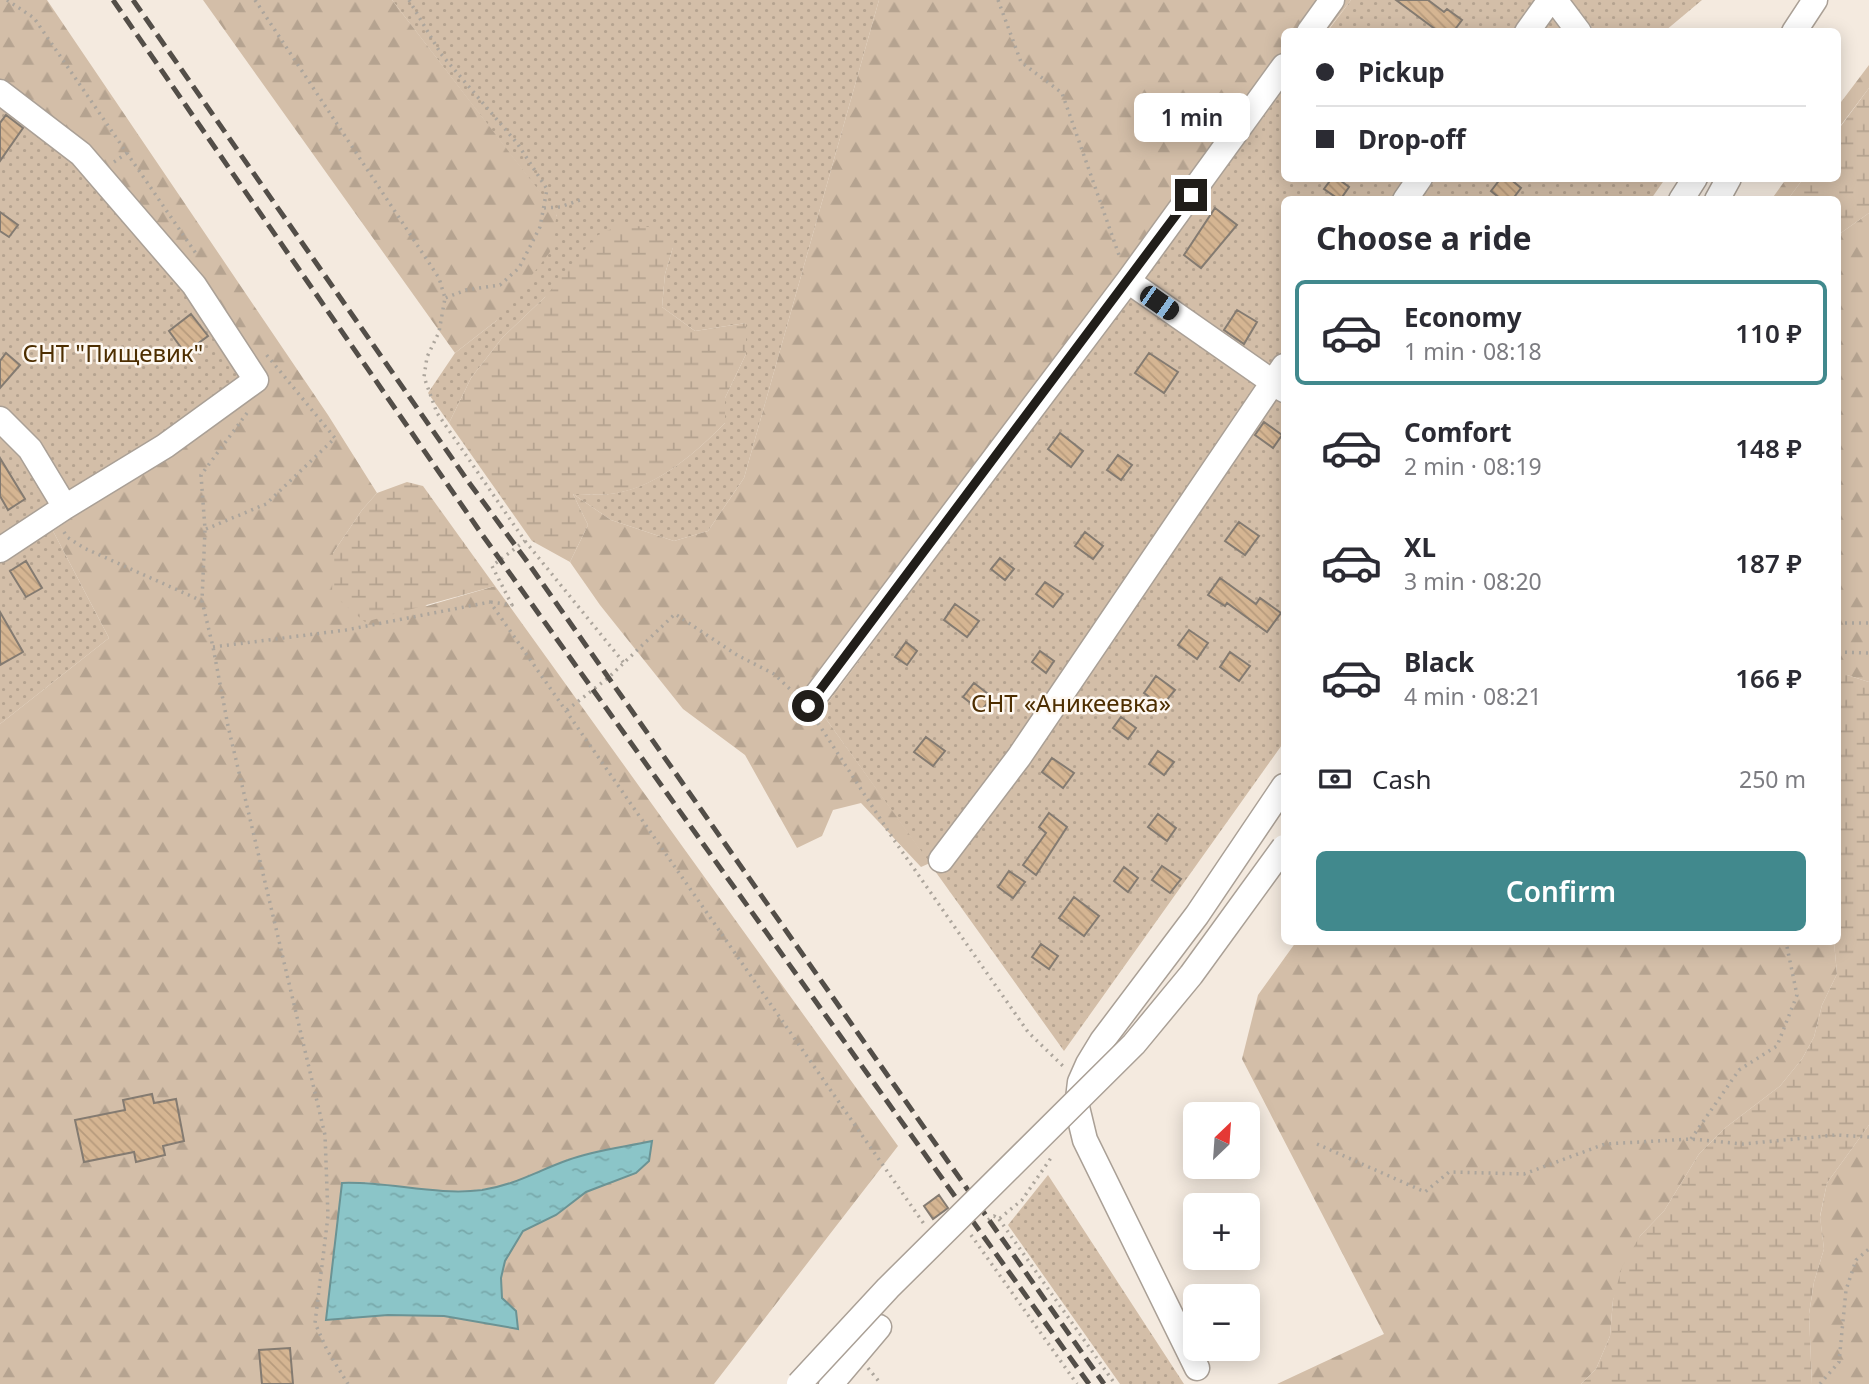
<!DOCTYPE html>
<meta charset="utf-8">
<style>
body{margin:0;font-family:"Noto Sans",sans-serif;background:#f2f2f3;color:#2b2b33;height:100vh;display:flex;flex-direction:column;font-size:26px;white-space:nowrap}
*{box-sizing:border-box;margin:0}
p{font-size:23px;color:#7c7c81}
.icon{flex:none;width:38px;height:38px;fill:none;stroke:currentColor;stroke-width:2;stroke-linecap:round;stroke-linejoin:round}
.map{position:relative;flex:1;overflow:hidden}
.panel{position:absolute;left:1281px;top:196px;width:560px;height:749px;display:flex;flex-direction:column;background:#fff;border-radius:10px;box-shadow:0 4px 18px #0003}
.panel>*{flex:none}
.top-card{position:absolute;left:1281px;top:28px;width:560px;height:154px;border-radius:10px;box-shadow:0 4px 18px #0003;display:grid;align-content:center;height:154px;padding:0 35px;background:#fff}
.needle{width:46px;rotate:25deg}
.tools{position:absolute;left:1183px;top:1102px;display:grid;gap:14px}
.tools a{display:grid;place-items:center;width:77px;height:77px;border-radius:10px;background:#fff;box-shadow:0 4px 18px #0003;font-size:35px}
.end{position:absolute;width:32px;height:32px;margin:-16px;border:9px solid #211e1a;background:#fff;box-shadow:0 0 0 4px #fff}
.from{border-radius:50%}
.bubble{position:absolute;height:49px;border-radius:10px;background:#fff;box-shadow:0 4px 18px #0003;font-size:23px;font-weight:600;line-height:49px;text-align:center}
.car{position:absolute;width:21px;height:42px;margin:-21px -10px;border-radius:9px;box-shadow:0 0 5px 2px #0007;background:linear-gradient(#222 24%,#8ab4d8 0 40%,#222 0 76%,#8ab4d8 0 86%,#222 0)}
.top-card b{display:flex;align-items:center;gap:24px;height:66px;font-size:26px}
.top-card b+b{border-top:2px solid #e1e1e2}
.top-card i{width:18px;height:18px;background:#2b2b33}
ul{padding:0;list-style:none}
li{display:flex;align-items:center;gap:21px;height:105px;margin:0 14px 10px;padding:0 21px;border:4px solid transparent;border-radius:10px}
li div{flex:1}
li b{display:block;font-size:26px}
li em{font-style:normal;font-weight:600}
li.selected{border-color:#41898d}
li>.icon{width:63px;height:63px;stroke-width:1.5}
h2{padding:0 35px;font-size:32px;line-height:84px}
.pay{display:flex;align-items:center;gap:18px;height:77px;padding:0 35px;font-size:26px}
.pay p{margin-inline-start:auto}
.button{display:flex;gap:14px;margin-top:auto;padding:14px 35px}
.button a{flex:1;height:80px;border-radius:10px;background:#41898d;color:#fff;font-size:28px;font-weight:600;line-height:80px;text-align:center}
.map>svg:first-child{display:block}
.grass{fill:url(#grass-dots)}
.forest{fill:url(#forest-firs);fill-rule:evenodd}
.wetland{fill:url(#wetland-marsh)}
.water{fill:url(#water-ripples);stroke:#6b9394;stroke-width:2}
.building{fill:url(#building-back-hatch);stroke:#847b71;stroke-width:2}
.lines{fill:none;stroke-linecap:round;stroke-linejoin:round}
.minor-casing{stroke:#aaa096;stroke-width:27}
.path{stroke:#aca59c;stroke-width:3.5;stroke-dasharray:2 5;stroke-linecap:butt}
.minor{stroke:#fff;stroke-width:24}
.rail{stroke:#534e48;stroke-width:5;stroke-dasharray:14 7;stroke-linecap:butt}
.minor-bridge-casing{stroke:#aaa096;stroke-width:27;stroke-linecap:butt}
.minor-bridge{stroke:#fff;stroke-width:24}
.route{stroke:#211e1a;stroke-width:9}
.labels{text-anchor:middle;stroke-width:5;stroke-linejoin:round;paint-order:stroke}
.park-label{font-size:24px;fill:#4d2e01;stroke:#fef8f1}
</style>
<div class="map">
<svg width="1869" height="1384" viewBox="0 0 1869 1384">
<defs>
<pattern id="grass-dots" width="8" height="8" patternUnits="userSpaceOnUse" patternTransform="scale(1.75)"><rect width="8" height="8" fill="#d3bea8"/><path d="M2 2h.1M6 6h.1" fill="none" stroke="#b5a390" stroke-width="1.8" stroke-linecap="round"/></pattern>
<pattern id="forest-firs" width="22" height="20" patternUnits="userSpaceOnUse" patternTransform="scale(1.75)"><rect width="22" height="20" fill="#d3bea8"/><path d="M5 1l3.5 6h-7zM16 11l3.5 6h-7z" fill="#b5a390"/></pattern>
<pattern id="wetland-marsh" width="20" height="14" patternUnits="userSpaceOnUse" patternTransform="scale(1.75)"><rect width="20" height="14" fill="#d3bea8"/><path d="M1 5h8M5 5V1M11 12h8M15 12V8" fill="none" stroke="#b5a390"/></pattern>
<pattern id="water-ripples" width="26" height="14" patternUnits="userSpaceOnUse" patternTransform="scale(1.75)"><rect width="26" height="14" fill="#8bc5c8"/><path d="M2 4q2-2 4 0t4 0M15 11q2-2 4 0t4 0" fill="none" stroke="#78a9ab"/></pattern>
<pattern id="building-back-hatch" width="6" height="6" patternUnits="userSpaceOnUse" patternTransform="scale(1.75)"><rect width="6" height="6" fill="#d5b592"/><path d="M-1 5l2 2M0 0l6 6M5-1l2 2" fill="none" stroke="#b79b7d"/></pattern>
</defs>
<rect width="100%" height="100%" fill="#f4eadf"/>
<path class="grass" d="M392,0H879L744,478L708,531L674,541L611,520L573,494C587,494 603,496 616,493C660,485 695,453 725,423V398L746,354V323L695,331L662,307L665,274L673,247L545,297L502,338L471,378L449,423L428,393L455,353L496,321L557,215Z
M1351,0H1542L1566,32H1327Z
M1571,0H1702L1665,31L1595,32Z
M0,82L196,275L268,385L53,531L109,638L0,724Z
M1284,89V178L1665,179L1651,199L1284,200V742L1064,1051L821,712Z
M1048,1175L1184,1384H1120L1008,1225Z"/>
<path class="forest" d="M0,0H47L328,415L377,493L362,510L333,553L427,606L495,586L898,1146L714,1384H0V724L109,638L53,531L268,385L196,275L0,82ZM570,1159L636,1173L586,1192L556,1215L523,1230L505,1261L501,1278L502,1298L516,1311L518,1329L444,1316L388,1315L365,1182C418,1189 462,1197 515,1183C534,1178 552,1167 570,1159Z
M203,0H392L557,214L550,252L496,321L455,353Z
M879,0H1351L1327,31L1284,32V89L821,712L930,863L921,867L861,803L833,810L822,836L797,848L745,755L683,709L600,605L570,562L588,525L573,494L611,520L674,541L708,531L744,478Z
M1869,65V88L1838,129V106Z
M1786,179H1803L1788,199L1771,200Z
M1869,213V682L1847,675H1838V235Z
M1296,942H1834L1837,974L1822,1005L1814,1037L1802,1059L1780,1086L1725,1128L1699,1154L1664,1211L1640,1236L1613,1300L1610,1336L1596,1369L1581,1384H1277L1384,1334L1242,1059L1258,995Z
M1869,1125V1384H1812L1809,1314L1814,1282L1824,1249L1820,1217L1827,1183Z"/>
<path class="wetland" d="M1869,88V213L1838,235V200L1788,199L1803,179L1838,178V130Z
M620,225L649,227L673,247L665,274L662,307L695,331L746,323V354L725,398V423C695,453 660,485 617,493C603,496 587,494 573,494L588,525L570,562L532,541L449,423L471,378L502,338L545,297L596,236Z
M407,482L423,486L495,586L365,622L332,594L333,553L362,510L377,493Z
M1838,675H1847L1869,682V1125L1827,1183L1820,1216L1824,1249L1814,1282L1809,1314L1812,1384H1581L1596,1369L1610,1336L1613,1300L1622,1267L1640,1236L1664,1211L1699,1154L1725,1128L1780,1086L1802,1059L1814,1037L1822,1005L1837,974L1834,942H1838Z"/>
<path class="water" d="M652,1141L649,1161L636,1173L586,1192L556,1215L523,1231L505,1261L501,1278L502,1298L516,1311L518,1329L444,1316L388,1315L326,1320L342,1183C388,1181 435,1196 482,1190C515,1185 537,1171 568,1160C594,1150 625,1147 652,1141Z"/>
<path class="building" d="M1396,0H1428L1444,12L1447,9L1462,20L1453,32H1439Z
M6,115L23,128L0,161V123Z
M1332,178H1337L1349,187L1340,200L1324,189Z
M1501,178H1509L1521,188L1512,200H1502L1491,191Z
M1215,208L1237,225L1201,268L1184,255Z
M0,212L18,225L9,237L0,231Z
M1237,310L1257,322L1244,344L1224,330Z
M191,314L208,336L185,353L169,331Z
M6,353L20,365L0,388V361Z
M1149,353L1178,372L1164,393L1135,373Z
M1264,422L1282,435L1273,448L1255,435Z
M1060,433L1083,451L1071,467L1048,449Z
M1118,455L1132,465L1121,480L1107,470Z
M0,458L25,499L8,510L0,496Z
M1239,522L1259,536L1245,555L1225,541Z
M1085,532L1103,546L1093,559L1075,546Z
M1000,558L1014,569L1005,580L991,569Z
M26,561L42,588L26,597L10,571Z
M1220,578L1256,604L1260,598L1281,613L1267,632L1227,603L1225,606L1208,595Z
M1045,582L1063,594L1053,607L1036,594Z
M955,604L979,621L967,637L944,620Z
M0,612L23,652L0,665Z
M1189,630L1208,643L1197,659L1178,645Z
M906,642L917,651L907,665L895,657Z
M1040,651L1054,661L1046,673L1032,662Z
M1230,652L1250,666L1239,681L1220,667Z
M1156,676L1175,690L1162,706L1144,693Z
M974,683L992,697L981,711L963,697Z
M1121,717L1136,728L1128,739L1113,728Z
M926,737L945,751L933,766L914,752Z
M1158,751L1174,762L1164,775L1149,764Z
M1052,758L1074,773L1063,788L1042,772Z
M1049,813L1067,827L1036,875L1023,865L1046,833L1039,827Z
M1158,814L1176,828L1167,841L1148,827Z
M1162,866L1181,879L1170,893L1152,880Z
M1124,867L1138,878L1128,892L1114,881Z
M1009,871L1025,882L1013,898L998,887Z
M1074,897L1099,916L1084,936L1059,918Z
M1041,944L1058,956L1049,969L1032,957Z
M152,1094L154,1103L176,1099L184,1141L163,1146L165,1155L136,1162L134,1152L84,1162L75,1120L125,1110L123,1100Z
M939,1195L948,1208L933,1219L924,1206Z
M290,1348L293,1384H262L259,1350Z"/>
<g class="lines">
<defs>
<path id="minor" d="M1555,0L1579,32
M1309,32L1332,0
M1527,32L1550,0
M1794,32L1815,0
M0,92L81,154L194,285L256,380L165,446L65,507
M1405,200L1420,178
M1681,200L1695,178
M1717,200L1729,178
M1128,281L1284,390
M0,419L30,449L65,507L0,550
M808,706L1128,281L1284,66
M941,860L1019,757L1284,366
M1197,1368L1085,1140L1077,1107L1080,1082L1088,1064L1102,1041L1197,915L1284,786
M831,1384L879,1327"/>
</defs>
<use href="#minor" class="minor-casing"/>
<path class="path" d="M7,0L34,18L197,255
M255,0L439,278L445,298L439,332L427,357L424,377L437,413L525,541L492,566L512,605L490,602
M409,0L441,54L517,143L547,189L540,227L519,268L500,285L466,290L445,298
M998,0L1021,62L1062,93L1120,258
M114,162L127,153
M544,208L560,207L583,199
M247,413L201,475L205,529L202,601L213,647L228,726L325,1135L328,1216L315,1323L327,1350L348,1384
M206,529L266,504L335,438L265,353
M64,532L67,537L84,548L202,601
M525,541L624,663
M1838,623H1869
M213,647L346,630L490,602L924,1224
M1838,652L1869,653
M567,710L608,678L675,614L737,655L774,674L794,693
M818,723L894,840L1028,1032L1066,1069
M1691,1139L1739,1070L1777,1046L1797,995L1786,942
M1317,1144L1425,1192L1449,1172L1524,1174L1605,1144L1691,1139L1743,1144L1836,1135L1869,1137
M999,1219L1115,1384
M988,1220L994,1216L999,1219L1022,1200L1053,1155
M971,1235L1077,1384
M868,1368L881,1384
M1820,1384L1839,1362L1846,1290L1856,1260L1869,1249"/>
<use href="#minor" class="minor"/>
<path class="rail" d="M113,0L481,533L1089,1384
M133,0L470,484L526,560L1104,1384"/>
<defs>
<path id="minor-bridge" d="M799,1384L888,1288L1134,1044L1191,975L1284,847"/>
</defs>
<use href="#minor-bridge" class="minor-bridge-casing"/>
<use href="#minor-bridge" class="minor-bridge"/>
</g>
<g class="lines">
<path class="route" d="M808,706L1191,195"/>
</g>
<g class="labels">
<g class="park-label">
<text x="113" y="362">СНТ "Пищевик"</text>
<text x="1071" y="712">СНТ «Аникеевка»</text>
</g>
</g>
</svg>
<div class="tools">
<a><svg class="needle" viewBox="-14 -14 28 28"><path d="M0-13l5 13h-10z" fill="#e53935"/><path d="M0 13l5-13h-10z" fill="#7c7c81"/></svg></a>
<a>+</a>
<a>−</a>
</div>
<i class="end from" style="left:808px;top:706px"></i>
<i class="end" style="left:1191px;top:195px"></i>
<div class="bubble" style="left:1134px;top:93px;width:116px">1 min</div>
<i class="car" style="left:1159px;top:303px;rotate:125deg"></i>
<div class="top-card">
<b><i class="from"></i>Pickup</b>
<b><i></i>Drop-off</b>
</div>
<section class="panel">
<h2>Choose a ride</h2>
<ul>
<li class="selected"><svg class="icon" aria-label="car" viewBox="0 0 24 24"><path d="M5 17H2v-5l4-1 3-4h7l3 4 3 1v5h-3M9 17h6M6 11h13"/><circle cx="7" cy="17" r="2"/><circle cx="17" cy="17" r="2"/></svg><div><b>Economy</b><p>1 min · 08:18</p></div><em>110 ₽</em></li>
<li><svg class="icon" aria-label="car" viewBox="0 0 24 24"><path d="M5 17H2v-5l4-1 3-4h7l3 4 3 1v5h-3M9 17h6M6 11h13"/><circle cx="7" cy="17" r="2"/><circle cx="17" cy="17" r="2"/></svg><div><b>Comfort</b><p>2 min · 08:19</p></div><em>148 ₽</em></li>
<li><svg class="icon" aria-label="car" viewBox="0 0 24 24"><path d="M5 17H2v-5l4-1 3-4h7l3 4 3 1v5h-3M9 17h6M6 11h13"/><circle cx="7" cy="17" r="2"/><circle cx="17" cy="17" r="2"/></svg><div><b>XL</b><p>3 min · 08:20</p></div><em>187 ₽</em></li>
<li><svg class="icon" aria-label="car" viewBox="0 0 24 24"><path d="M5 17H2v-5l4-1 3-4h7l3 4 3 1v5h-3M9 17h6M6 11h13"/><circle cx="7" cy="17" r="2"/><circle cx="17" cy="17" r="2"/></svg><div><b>Black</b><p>4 min · 08:21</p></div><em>166 ₽</em></li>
</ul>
<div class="pay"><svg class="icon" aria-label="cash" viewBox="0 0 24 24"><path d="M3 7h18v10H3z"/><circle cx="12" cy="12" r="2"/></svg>Cash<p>250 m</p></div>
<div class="button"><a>Confirm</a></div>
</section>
</div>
